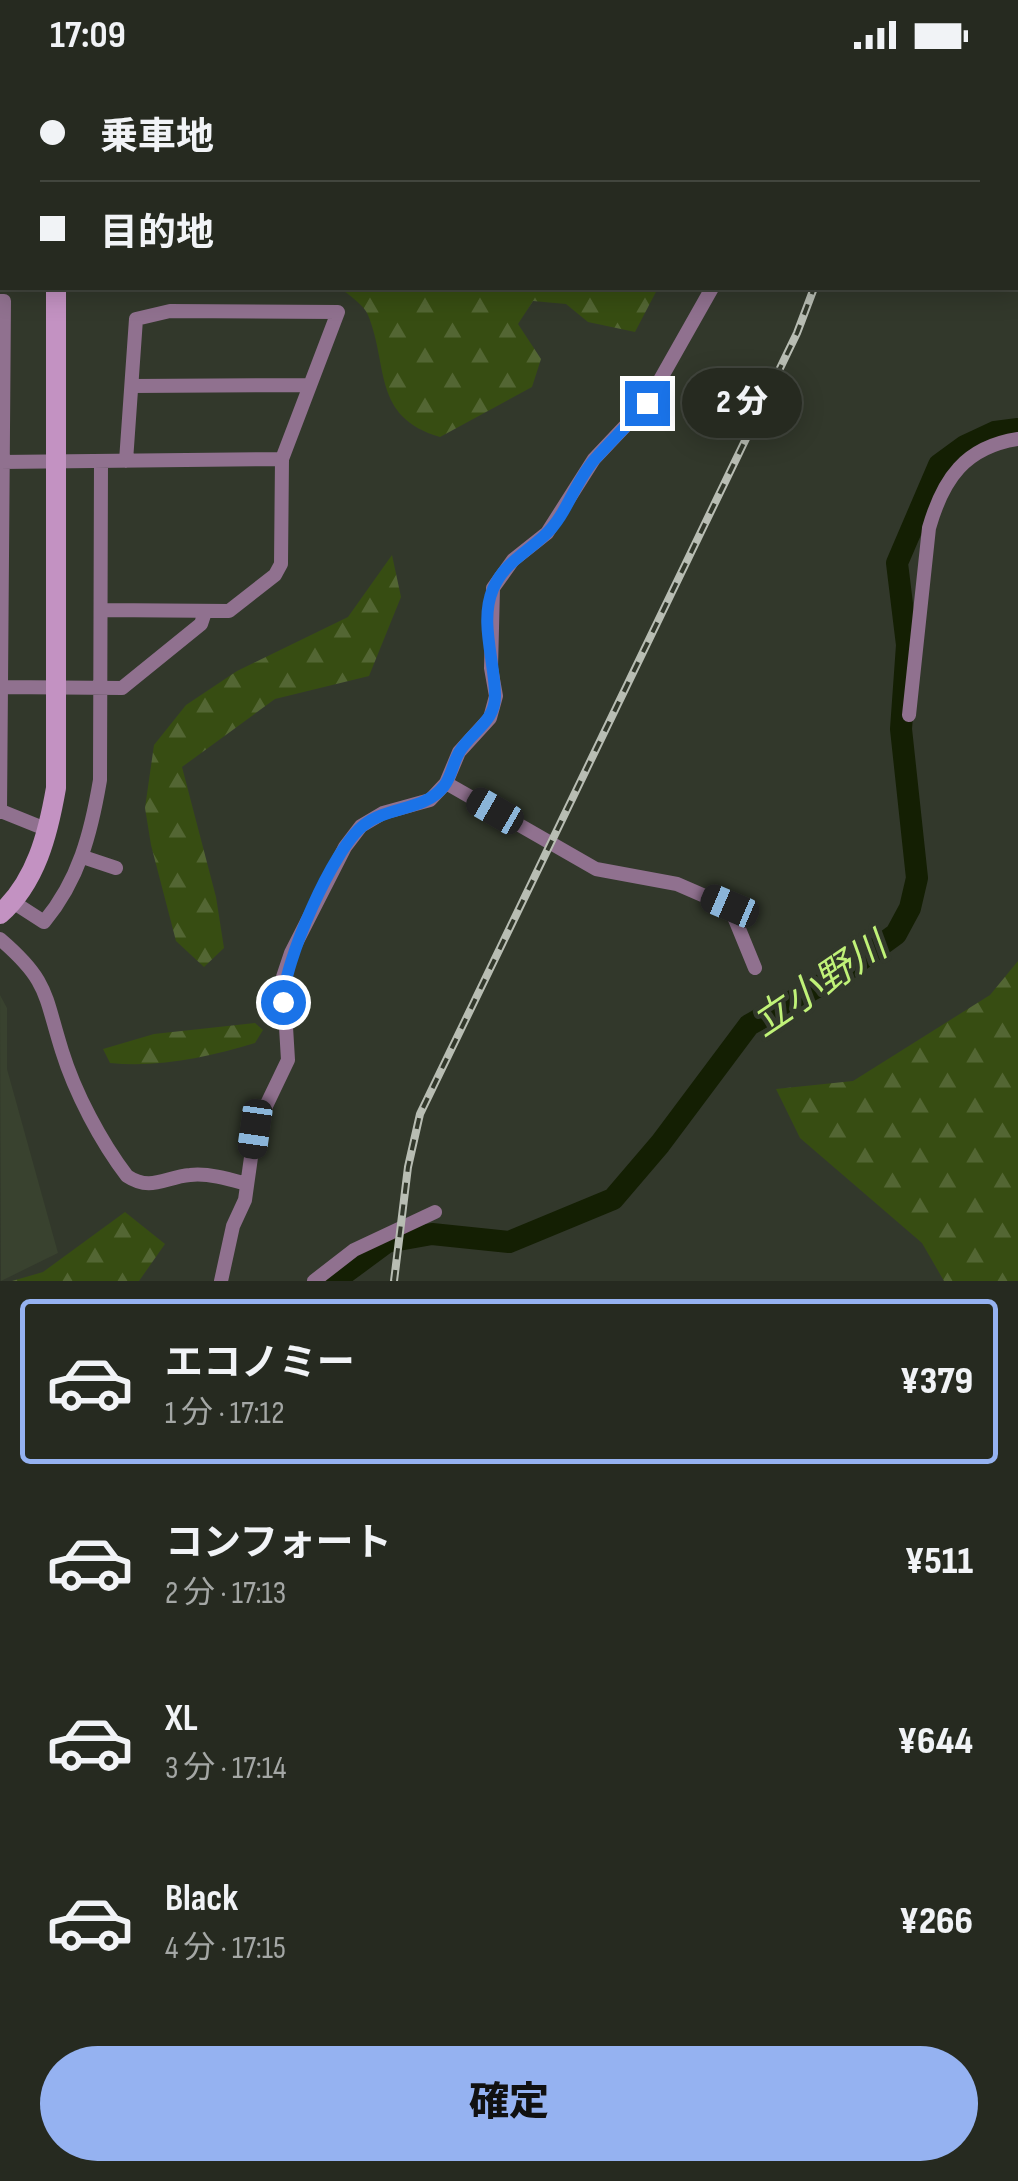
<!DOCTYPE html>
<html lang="ja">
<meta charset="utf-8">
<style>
body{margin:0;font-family:"Sofia Sans Condensed","Noto Sans JP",sans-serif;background:#2e3229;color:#f1f3f6;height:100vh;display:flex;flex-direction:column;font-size:38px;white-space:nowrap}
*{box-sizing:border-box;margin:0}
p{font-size:32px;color:#a4a7a5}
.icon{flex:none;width:55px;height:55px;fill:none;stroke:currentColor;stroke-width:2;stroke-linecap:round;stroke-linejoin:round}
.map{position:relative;height:1211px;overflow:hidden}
.details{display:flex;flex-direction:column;background:#262a20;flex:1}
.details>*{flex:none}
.guide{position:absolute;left:0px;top:0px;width:1020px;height:220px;box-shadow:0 5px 25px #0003,0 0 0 2px #42463e;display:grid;align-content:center;height:220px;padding:0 40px;background:#262a20}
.end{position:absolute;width:45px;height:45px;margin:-22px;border:12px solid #1a73e8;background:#fff;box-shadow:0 0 0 5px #fff}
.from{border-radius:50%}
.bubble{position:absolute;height:70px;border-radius:35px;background:#262a20;box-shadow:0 5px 25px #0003,0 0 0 2px #42463e;font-size:32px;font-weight:800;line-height:70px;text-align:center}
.car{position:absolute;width:30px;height:60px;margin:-30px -15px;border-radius:12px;box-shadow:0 0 8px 2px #0007;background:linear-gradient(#222 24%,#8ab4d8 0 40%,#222 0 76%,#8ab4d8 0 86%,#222 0)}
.guide b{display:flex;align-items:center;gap:35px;height:95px;font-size:38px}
.guide b+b{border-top:2px solid #42463e}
.guide i{width:25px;height:25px;background:#f1f3f6}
ul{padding:18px 0 0;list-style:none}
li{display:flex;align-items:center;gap:30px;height:165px;margin:0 20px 15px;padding:0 20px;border:5px solid transparent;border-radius:10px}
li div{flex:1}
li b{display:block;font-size:38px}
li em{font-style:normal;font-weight:800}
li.on{border-color:#95b2f1}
li>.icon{width:90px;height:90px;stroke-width:1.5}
.button{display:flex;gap:20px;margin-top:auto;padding:20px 40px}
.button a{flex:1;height:115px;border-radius:60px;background:#95b2f1;color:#111;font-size:40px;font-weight:800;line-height:115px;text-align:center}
.status{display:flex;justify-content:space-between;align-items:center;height:70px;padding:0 50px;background:#262a20;direction:ltr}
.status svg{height:28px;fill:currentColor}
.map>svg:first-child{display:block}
.built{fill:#39422f}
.forest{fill:url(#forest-firs)}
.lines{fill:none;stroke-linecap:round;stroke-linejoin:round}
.river{stroke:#141f03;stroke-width:22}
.street{stroke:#90718f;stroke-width:14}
.secondary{stroke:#c392c2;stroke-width:20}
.rail-casing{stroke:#b8bdb3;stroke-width:8}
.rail{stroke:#32382b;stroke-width:4;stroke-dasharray:11;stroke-linecap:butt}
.route{stroke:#1a73e8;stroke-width:12}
.labels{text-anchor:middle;stroke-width:9;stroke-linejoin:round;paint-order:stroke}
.water-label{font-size:38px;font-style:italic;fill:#c0f278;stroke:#32382b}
</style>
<div class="status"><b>17:09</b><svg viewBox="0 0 49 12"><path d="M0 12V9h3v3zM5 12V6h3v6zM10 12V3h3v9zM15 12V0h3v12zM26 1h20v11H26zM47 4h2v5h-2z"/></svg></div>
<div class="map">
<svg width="1018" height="1211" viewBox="0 0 1018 1211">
<defs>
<pattern id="forest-firs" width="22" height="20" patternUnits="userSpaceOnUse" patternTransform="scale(2.5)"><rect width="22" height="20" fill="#374d12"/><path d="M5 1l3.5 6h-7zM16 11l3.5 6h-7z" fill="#536633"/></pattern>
</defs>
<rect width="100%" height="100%" fill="#32382b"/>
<path class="built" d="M0,925L7,938V999L58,1183L1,1211Z"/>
<path class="forest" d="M340,218H658L635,262L588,252L566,234L533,231L518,254L541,289L532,317L440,367C372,347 389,297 368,245C364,235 349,225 340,218Z
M392,485L401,527L369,606L275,629L182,697L216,827L224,878L204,897L176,871L151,775L145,738L154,675L186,635L237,601L348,547Z
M1018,891V1211H944L922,1173L800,1068L776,1019L853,1011L990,925Z
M255,953L263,960L255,973C209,987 159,998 110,993L103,979L154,964Z
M125,1142L165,1174L139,1211H12L43,1202Z"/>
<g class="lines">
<path class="river" d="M334,1211L387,1172L432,1164L509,1172L613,1129L660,1074L749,955L844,902L896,864L910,838L917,808L901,659L907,575L897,493L939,395L965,376L995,362L1018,359"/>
<path class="street" d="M806,0L807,2
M883,0L884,2
M0,47H2
M0,177H2
M0,231H4L0,742
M132,316L309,315
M0,392L282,389
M102,540L229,541L275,505L281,494L282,389L338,242L170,241L136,249L126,391
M0,617L122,618L201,554L205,542
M909,645L929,458C943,409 965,377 1018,369
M446,713L596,799L677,814L730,837L755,898
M1,741L48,760
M83,787L116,798
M13,832L44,852C79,810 91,763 100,710L101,392
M0,869C49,911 44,924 62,981C75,1023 101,1072 127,1106C151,1122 165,1107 190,1105C209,1103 229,1109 247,1114
M221,1211L233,1156L245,1130L255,1059L288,990L283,907L291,883L345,777L361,756L383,743L430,730L446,713L459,682L490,648L496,626L491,598L493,518L513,490L547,463L594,389L647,333L712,218
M314,1211L354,1180L435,1142"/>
<path class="secondary" d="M51,0V2
M0,844C36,812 48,764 56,718V218"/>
<defs>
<path id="rail" d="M826,0V2
M394,1211L408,1097L420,1044L797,263L814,218"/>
</defs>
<use href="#rail" class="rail-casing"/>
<use href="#rail" class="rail"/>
</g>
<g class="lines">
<path class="route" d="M283,932C283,894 333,778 364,755C388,736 425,741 444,716C452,706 453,691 460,681C472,661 496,651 495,625C495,592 479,551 493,519C503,494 526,483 545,465C567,445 575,411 595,389C612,370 630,353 647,333"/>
</g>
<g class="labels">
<g class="water-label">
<text transform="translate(819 914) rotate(-34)" y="13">立小野川</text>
</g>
</g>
</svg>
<i class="end from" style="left:283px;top:932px"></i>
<i class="end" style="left:647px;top:333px"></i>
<div class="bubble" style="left:682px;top:298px;width:120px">2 分</div>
<i class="car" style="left:495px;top:741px;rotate:300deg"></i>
<i class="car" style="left:730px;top:836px;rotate:293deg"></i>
<i class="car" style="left:255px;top:1059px;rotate:188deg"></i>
<div class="guide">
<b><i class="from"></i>乗車地</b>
<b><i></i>目的地</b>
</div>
</div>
<section class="details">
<ul>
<li class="on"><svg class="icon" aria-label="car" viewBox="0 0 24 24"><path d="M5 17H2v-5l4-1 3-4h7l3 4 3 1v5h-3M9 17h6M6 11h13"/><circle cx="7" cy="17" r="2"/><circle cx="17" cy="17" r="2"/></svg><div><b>エコノミー</b><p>1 分 · 17:12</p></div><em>¥379</em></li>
<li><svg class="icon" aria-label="car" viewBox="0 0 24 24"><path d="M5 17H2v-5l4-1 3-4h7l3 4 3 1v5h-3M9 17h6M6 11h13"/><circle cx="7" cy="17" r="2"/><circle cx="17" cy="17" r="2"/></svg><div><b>コンフォート</b><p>2 分 · 17:13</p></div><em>¥511</em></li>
<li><svg class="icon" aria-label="car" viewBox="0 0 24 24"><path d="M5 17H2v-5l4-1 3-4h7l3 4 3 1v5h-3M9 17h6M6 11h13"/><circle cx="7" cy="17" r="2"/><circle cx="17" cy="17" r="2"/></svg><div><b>XL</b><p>3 分 · 17:14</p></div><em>¥644</em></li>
<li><svg class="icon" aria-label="car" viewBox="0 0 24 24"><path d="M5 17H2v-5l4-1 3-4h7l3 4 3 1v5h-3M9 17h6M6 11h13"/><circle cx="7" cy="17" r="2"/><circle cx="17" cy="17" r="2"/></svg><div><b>Black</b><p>4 分 · 17:15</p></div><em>¥266</em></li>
</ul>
<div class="button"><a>確定</a></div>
</section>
